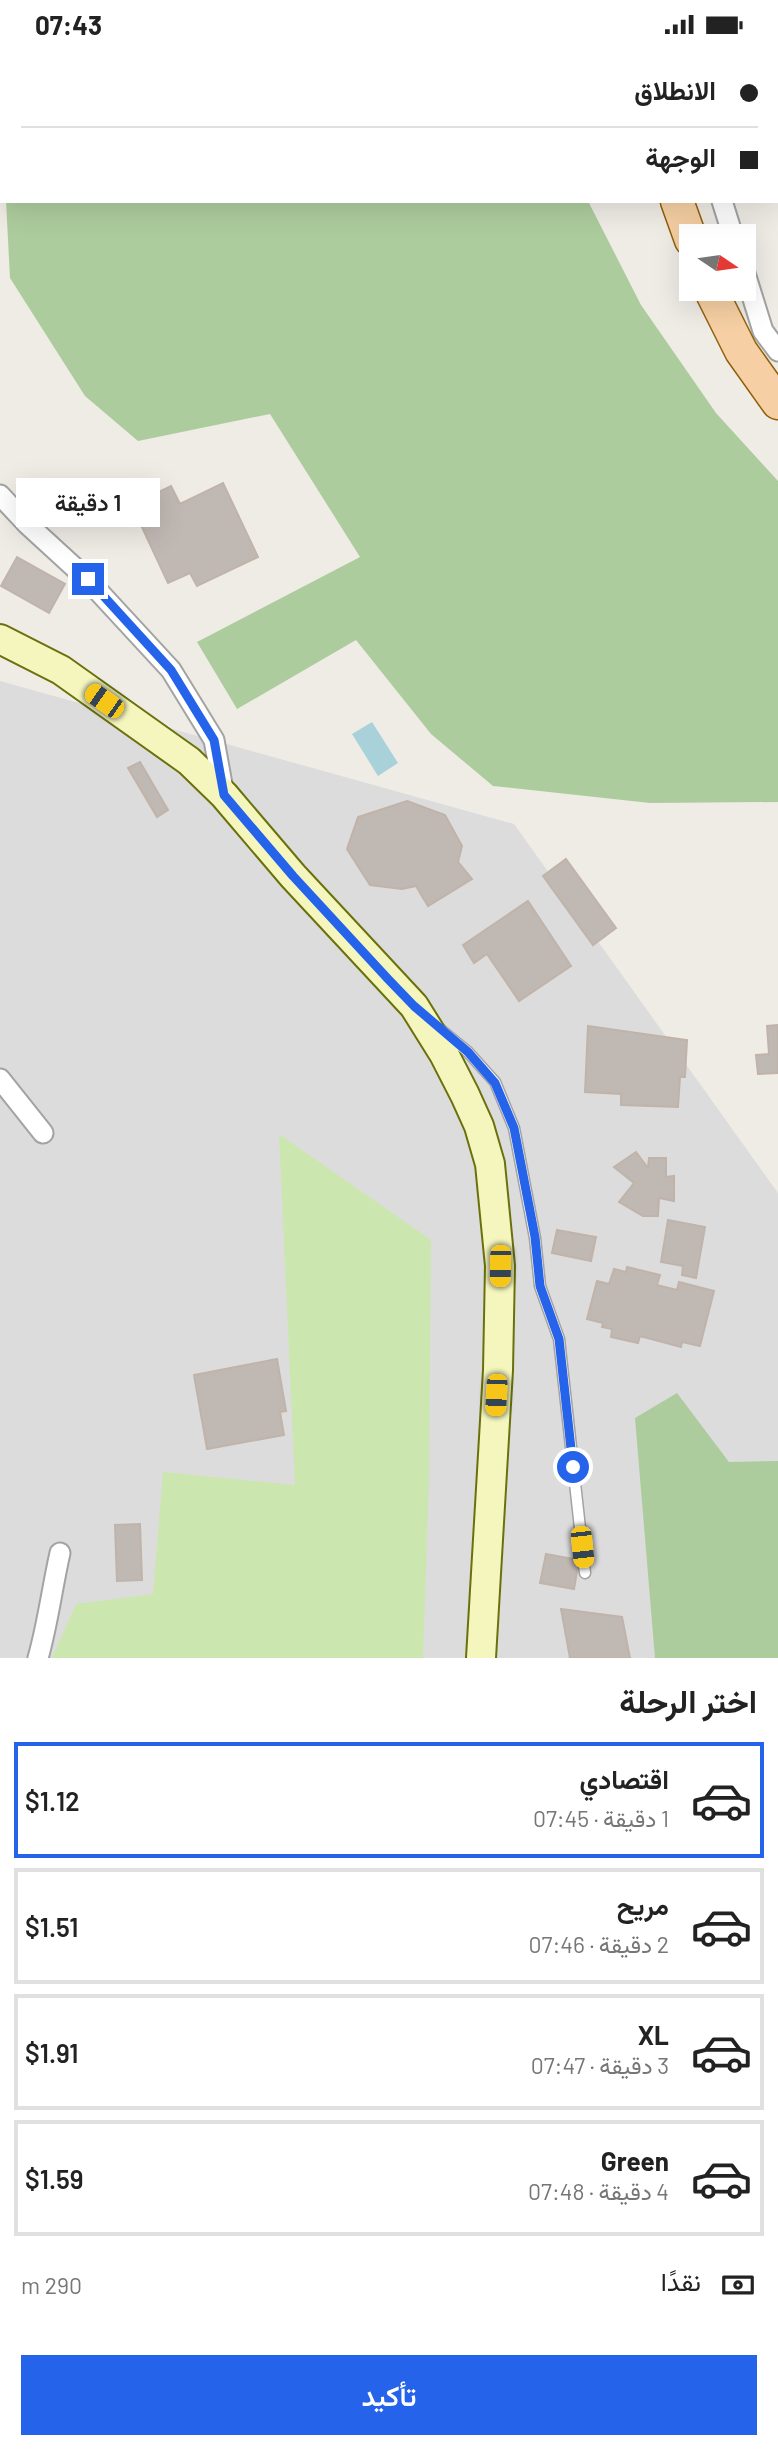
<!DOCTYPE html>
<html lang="ar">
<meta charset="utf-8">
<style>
body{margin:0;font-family:Barlow,Vazirmatn,sans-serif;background:#f2f2f2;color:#222;direction:rtl;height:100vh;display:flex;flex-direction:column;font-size:26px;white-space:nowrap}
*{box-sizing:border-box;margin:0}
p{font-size:23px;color:#767676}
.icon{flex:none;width:38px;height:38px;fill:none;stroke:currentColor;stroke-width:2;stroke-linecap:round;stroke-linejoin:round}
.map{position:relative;height:1609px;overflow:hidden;direction:ltr}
.drawer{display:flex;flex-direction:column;background:#fff;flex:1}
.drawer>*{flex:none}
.hud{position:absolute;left:0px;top:0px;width:779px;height:154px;box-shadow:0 7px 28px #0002;direction:rtl;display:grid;align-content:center;height:154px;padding:0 21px;background:#fff}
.needle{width:46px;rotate:103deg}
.tools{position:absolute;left:679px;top:175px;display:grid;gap:14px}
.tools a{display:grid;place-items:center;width:77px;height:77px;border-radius:0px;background:#fff;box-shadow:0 7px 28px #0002;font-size:35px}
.end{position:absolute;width:32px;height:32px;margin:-16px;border:9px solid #2563eb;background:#fff;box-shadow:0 0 0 4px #fff}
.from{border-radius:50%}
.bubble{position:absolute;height:49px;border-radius:0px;background:#fff;box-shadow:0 7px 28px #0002;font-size:23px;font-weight:600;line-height:49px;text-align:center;direction:rtl}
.car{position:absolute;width:21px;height:42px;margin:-21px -10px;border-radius:9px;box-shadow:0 0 5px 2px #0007;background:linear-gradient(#f5c518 24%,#345 0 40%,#f5c518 0 76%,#345 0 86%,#f5c518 0)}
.hud b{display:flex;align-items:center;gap:24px;height:66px;font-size:26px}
.hud b+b{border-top:2px solid #e0e0e0}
.hud i{width:18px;height:18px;background:#222}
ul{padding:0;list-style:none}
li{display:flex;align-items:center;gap:21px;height:116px;margin:0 14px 10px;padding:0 7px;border:4px solid #e0e0e0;border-radius:0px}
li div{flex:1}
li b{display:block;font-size:26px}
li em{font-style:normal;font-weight:600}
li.on{border-color:#2563eb}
li>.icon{width:63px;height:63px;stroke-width:1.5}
h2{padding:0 21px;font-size:32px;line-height:84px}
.pay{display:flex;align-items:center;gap:18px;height:77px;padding:0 21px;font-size:26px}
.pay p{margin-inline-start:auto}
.cta{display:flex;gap:14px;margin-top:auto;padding:14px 21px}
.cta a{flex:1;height:80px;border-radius:0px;background:#2563eb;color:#fff;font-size:28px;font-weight:600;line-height:80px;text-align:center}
.status{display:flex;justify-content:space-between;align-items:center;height:49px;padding:0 35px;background:#fff;direction:ltr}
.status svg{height:19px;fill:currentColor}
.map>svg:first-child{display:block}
.residential{fill:#dddcdc}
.grass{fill:#cce6af}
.forest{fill:#adcc9d}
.water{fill:#a9d1da}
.building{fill:#c0b8b3;stroke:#c0b3a9;stroke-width:2}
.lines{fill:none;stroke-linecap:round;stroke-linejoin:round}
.lane-casing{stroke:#a3a3a3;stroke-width:13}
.street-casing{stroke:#a3a3a3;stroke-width:23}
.secondary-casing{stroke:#6a710c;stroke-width:32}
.primary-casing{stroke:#915f09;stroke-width:35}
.lane{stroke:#fff;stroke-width:10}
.street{stroke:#fff;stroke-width:19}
.secondary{stroke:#f5f6be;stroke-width:28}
.primary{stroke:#f6d0a4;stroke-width:32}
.route{stroke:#2563eb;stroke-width:9}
</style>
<div class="status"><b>07:43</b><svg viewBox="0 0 49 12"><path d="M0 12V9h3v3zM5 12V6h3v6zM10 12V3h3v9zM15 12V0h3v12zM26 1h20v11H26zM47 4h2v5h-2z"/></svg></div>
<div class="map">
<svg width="778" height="1609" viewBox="0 0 778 1609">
<rect width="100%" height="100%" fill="#efece6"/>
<path class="residential" d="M0,632L514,775L778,1144V1609H0Z"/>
<path class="grass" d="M279,1085L431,1191L429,1432L423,1609H52L76,1555L153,1545L163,1423L295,1436Z"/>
<path class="forest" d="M0,0H516L517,2H2V73Z
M6,152H588L641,256L716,364L778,432V753L650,754L493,737L431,685L356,591L237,660L197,593L360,508L270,365L138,392L85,347L10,229Z
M677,1344L729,1413L778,1412V1609H655L635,1369Z"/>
<path class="water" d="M372,673L398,714L378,727L352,685Z"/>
<path class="building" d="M223,434L258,508L197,537L190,524L168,534L133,459L149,451L148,448L171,437L180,455Z
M17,508L65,535L49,564L1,537Z
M140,713L168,761L157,768L128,719Z
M407,752L445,766L462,797L458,813L472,830L428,857L416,837L402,840L370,836L347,800L358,768Z
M566,810L616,879L593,896L543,827Z
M528,852L571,917L519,952L487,905L474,914L463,896Z
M778,976V1024L758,1025L756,1006L769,1005L767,977Z
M588,977L687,991L685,1028H680L678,1058L621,1056V1045L585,1043Z
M636,1103L648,1119L649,1109H666V1128L674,1127V1152L659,1149L658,1167H643L619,1153L634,1134L614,1118Z
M668,1171L705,1178L696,1229L682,1226L683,1217L661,1213Z
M557,1181L596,1188L591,1212L552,1204Z
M627,1218L660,1226L657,1236L677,1241L679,1233L714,1242L700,1297L682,1293L681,1298L640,1287L638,1294L611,1288L612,1280L602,1278L603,1274L587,1270L597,1232L609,1235L614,1220L626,1223Z
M277,1310L286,1362L280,1363L284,1386L207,1400L194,1326Z
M140,1475L142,1531L117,1532L115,1476Z
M546,1505L579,1511L574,1540L540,1534Z
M561,1560L622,1568L630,1609H570Z"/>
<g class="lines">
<defs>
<path id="lane" d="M441,981L468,1003L495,1033L514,1079L535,1189L540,1237L559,1290L585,1524"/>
<path id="street" d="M771,0V2
M688,2L689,0
M777,49L778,52
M722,152L733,187
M744,221L763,282L778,302
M0,446L27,475L87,530L171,621L214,691L224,746
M0,1030L43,1084
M38,1609C48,1574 52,1539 60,1504"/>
<path id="secondary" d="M0,590L61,621L189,712L224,746L293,827L414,957L444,1005L465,1046L479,1077L490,1115L500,1217L498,1321L481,1609"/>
<path id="primary" d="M615,0V2
M677,152L691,191
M710,240L741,302L778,354"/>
</defs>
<use href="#lane" class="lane-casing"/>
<use href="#street" class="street-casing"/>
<use href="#secondary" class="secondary-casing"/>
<use href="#primary" class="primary-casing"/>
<use href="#lane" class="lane"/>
<use href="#street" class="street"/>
<use href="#secondary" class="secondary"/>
<use href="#primary" class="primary"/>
</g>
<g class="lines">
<path class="route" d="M88,530L171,621L214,691L224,746L293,827L388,930L414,957L468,1003L495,1034L514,1079L535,1188L540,1237L559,1290L573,1418"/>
</g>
</svg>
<div class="tools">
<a><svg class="needle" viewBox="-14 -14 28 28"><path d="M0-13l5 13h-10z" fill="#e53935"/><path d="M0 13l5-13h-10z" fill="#767676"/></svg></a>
</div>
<i class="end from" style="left:573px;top:1418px"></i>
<i class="end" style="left:88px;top:530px"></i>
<div class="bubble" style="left:16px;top:429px;width:144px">1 دقيقة</div>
<i class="car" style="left:104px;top:652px;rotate:305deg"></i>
<i class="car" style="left:500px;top:1217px;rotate:181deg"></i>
<i class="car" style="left:496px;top:1346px;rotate:183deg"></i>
<i class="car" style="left:582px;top:1498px;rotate:174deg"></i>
<div class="hud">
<b><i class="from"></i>الانطلاق</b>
<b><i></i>الوجهة</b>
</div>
</div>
<section class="drawer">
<h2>اختر الرحلة</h2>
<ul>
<li class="on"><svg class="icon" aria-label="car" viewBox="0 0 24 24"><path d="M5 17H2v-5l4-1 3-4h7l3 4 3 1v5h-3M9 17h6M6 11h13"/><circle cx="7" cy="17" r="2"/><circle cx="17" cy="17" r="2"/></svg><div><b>اقتصادي</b><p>1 دقيقة · 07:45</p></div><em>$1.12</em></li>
<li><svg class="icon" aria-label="car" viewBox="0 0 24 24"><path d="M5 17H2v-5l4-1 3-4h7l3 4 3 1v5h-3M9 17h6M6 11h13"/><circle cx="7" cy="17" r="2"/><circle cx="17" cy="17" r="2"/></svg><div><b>مريح</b><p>2 دقيقة · 07:46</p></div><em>$1.51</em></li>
<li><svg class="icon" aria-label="car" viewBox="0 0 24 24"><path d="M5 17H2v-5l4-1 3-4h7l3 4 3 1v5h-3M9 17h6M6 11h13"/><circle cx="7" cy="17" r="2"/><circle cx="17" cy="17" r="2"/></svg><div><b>XL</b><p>3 دقيقة · 07:47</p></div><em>$1.91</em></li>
<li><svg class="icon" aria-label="car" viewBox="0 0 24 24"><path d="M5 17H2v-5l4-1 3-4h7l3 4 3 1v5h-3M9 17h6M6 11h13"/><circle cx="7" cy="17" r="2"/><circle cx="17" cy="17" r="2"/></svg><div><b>Green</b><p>4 دقيقة · 07:48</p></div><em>$1.59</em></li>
</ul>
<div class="pay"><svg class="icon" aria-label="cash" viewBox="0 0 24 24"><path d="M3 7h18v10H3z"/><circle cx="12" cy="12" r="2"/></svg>نقدًا<p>290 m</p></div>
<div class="cta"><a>تأكيد</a></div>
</section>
